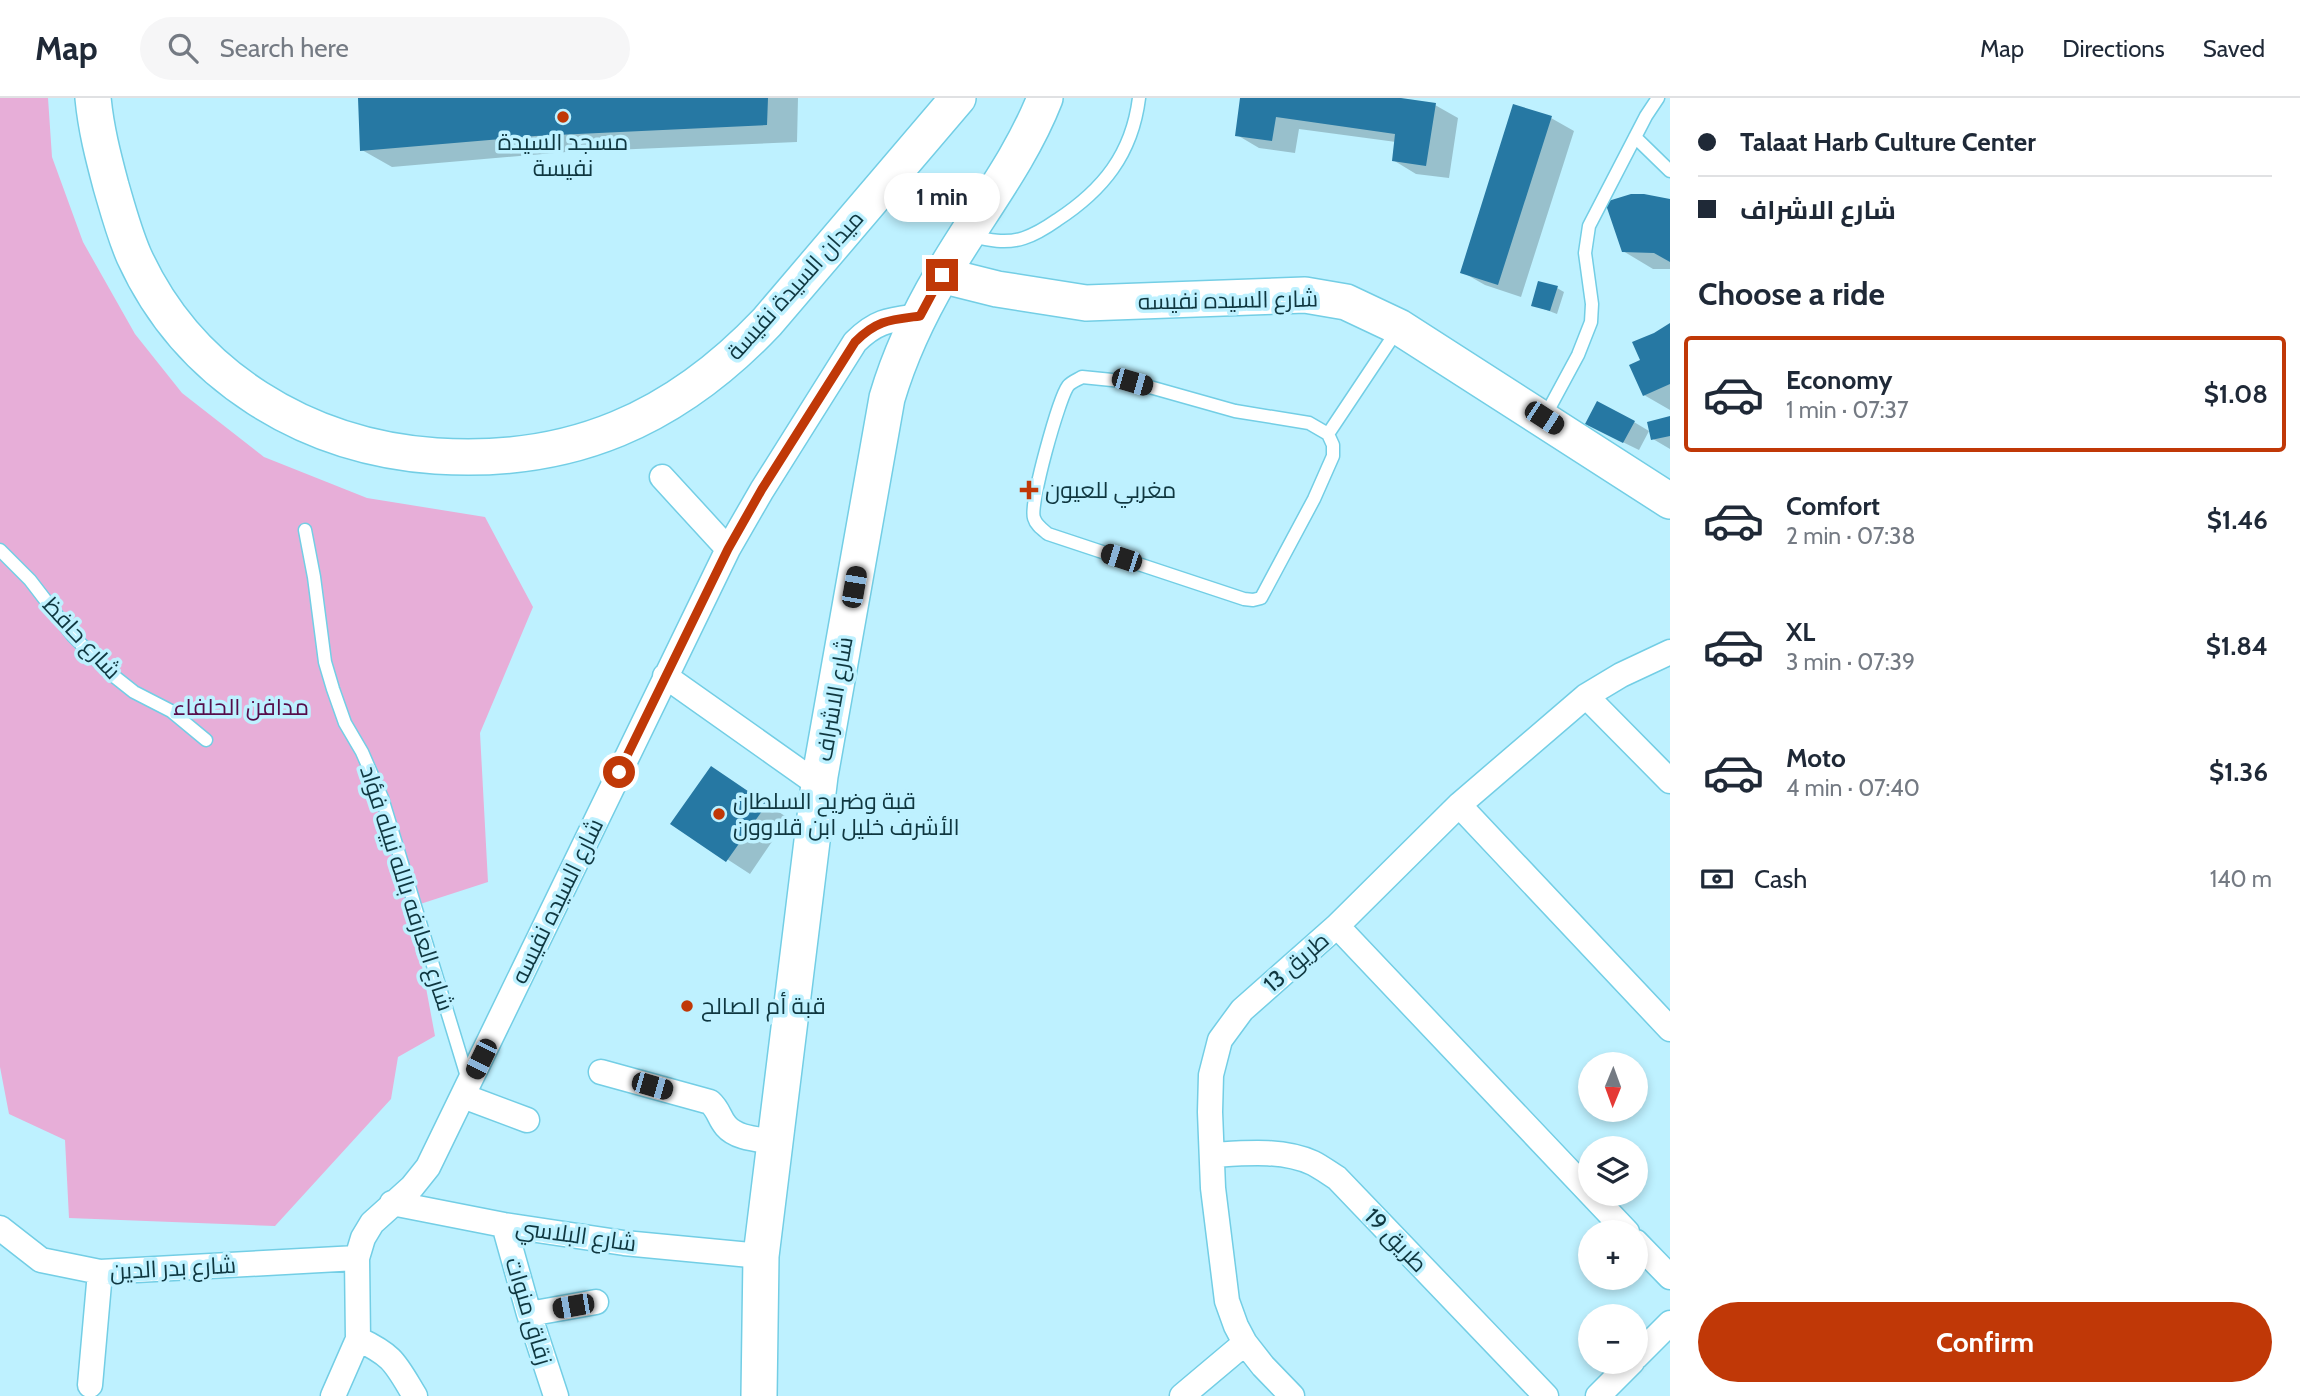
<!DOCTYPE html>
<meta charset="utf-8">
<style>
body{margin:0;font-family:Cabin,Cairo,sans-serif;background:#f6f6f7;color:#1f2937;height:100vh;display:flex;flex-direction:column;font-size:26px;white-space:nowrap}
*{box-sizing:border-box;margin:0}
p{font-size:23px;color:#747a83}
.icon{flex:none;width:38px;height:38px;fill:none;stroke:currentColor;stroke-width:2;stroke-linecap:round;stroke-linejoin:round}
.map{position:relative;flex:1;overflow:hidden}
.drawer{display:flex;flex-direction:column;background:#fff;width:630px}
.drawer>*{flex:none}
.top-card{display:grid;align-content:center;height:154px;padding:0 28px;background:#fff}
.needle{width:46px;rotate:181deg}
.tools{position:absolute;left:1578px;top:954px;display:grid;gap:14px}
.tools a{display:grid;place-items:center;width:70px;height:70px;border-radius:50%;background:#fff;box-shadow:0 4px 10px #0003;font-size:35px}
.end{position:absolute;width:32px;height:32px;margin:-16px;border:9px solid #c03807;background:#fff;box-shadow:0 0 0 4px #fff}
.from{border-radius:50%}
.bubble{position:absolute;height:49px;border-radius:24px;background:#fff;box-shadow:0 4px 10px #0003;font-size:23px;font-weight:700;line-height:49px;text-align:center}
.car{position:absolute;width:21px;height:42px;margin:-21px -10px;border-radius:9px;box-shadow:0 0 5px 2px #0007;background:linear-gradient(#222 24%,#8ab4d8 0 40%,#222 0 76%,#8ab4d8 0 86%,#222 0)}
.top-card b{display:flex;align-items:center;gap:24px;height:66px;font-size:26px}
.top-card b+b{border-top:2px solid #e0e1e3}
.top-card i{width:18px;height:18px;background:#1f2937}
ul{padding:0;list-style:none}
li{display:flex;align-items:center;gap:21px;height:116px;margin:0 14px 10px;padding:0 14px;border:4px solid transparent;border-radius:7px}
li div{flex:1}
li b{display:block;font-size:26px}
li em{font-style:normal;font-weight:700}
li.selected{border-color:#c03807}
li>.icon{width:63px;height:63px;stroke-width:1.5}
h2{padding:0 28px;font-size:32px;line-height:84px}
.pay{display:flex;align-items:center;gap:18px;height:77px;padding:0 28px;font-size:26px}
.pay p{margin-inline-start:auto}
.action{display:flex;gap:14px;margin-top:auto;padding:14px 28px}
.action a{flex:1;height:80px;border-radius:42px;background:#c03807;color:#fff;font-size:28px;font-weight:700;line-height:80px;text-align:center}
header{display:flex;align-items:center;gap:42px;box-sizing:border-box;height:98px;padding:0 35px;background:#fff;border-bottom:2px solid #e0e1e3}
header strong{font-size:33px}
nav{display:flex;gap:38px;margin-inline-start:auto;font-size:24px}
.search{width:490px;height:63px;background:#f6f6f7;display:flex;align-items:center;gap:18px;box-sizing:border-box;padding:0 24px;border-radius:38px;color:#747a83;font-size:26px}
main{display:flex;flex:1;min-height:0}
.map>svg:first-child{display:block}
.green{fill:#e7aed8}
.shadow{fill:#0003}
.building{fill:#2678a3}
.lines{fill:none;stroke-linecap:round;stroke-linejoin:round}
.lane-casing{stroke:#73cee5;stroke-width:15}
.street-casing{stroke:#73cee5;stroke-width:27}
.secondary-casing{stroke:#73cee5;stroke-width:38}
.lane{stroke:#fff;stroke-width:12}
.street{stroke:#fff;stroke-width:24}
.secondary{stroke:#fff;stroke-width:35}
.route{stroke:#c03807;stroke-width:9}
.poi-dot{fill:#c03807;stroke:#bef1ff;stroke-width:2.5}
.labels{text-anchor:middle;stroke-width:7;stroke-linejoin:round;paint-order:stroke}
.poi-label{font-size:23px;fill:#0f3740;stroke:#bef1ff;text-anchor:start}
.street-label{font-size:23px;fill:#0f3740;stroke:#bef1ff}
.park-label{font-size:23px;fill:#560d4a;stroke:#bef1ff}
</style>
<header>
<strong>Map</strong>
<div class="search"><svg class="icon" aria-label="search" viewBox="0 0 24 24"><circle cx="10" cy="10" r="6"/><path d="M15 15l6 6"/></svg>Search here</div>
<nav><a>Map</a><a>Directions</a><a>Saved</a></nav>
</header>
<main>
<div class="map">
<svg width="1670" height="1298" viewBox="0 0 1670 1298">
<rect width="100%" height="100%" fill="#bef1ff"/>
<path class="green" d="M0,0H48L52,59L83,144L135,236L182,295L264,359L367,400L485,419L533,509L480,635L488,784L411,809L435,938L398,959L391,1001L275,1128L69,1120L65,1042L9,1016L0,969Z"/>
<path class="shadow" d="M360,0H798L797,44L566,54L392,69L362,52Z
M1242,0H1389L1435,7L1458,20L1449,80L1416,76L1393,62L1396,44L1299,31L1295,55L1259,50L1237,37Z
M1551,20L1574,33L1521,199L1485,187L1462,174Z
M1670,103V171H1653L1623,153Z
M1557,190L1564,194L1557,216L1533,207Z
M1670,226V312L1644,297L1642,263L1655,237Z
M1670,320V351L1653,341Z
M1634,324L1649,333L1639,352L1602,334Z
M712,670L788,720L750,776L673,726Z"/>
<path class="building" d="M358,0H768L767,27L535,38L360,53Z
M1240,0H1401L1436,5L1426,68L1392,63L1395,36L1276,19L1272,43L1235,38Z
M1513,6L1552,18L1498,187L1460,175Z
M1631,96H1644L1670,101V164L1654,155L1622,154L1605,104Z
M1538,183L1558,188L1550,213L1531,208Z
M1670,225V286L1643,298L1629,267L1640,262L1632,244L1654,235Z
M1597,303L1635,323L1623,345L1585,326Z
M1670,318V338L1651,342L1647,324Z
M711,668L767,706L726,764L670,726Z"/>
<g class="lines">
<defs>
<path id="lane" d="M1635,39L1670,73
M970,138C988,142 1006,146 1024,140C1036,136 1047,129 1057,122C1103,92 1132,56 1139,0
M1082,279L1132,284L1235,313L1309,325L1328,336L1333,347V358L1314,401L1261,500L1253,502L1244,501L1048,436C1042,431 1036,427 1034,420C1029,406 1059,300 1068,288C1071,284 1077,282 1082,279Z
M1544,320L1578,257L1591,224L1592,206L1585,155L1589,128L1646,18L1658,0
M1328,336L1398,231
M305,432L314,479L325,564L333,591L345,625L362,654L382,700L468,982
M0,452L30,482L73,538L110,575L134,594L171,613L206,642"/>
<path id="street" d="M662,379L728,451
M665,578L819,687
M1586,598L1670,683
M1459,707L1670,931
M1337,828L1627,1134
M601,974L710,1004C719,1012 719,1020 726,1028C737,1041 759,1041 775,1044
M463,998L527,1022
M1212,1057C1245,1055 1282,1051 1313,1065C1321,1069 1329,1075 1337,1080L1546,1298
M392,1105L504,1127L624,1145L761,1158
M504,1127L529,1216L556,1298
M0,1130L41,1162L100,1174L357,1160
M1636,1144L1670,1179
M529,1216L596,1204
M358,1241C394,1258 395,1265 415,1298
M1636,1259L1670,1225
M90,1287L100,1174
M333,1298L358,1241L357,1160L363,1140L372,1125L412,1089L428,1069L728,451L762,392L855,244C877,222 890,222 920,218
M1182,1298L1245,1245
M1292,1298L1263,1268L1245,1245L1236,1228L1227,1203L1213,1090L1210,1014L1211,977L1220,942L1242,912L1337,828L1459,707L1586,598L1621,577L1670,554
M1598,1298L1632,1264"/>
<path id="secondary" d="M93,0C96,31 103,58 111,88C118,112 124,135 134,158C189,279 307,349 436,358C571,367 675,321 767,224L958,0
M941,177L997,191L1086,205L1305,197L1346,204L1399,229L1670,403
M759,1298L761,1158L820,678L887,300C900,256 919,216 942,177C976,118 1020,64 1045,0"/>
</defs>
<use href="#lane" class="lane-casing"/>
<use href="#street" class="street-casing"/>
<use href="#secondary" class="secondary-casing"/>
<use href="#lane" class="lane"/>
<use href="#street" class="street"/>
<use href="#secondary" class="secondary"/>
</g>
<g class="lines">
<path class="route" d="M619,674L728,451L762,391L855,244C877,222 890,222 920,218L942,177"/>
</g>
<g class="poi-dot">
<circle cx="563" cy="19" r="7"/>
<path d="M1025.5 381.5h7v7h7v7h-7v7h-7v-7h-7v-7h7z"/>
<circle cx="719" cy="716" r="7"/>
<circle cx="687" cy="908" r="7"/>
</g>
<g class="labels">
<g class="poi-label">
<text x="563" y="52" text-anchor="middle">مسجد السيدة<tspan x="563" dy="26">نفيسة</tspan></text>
<text x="1045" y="400">مغربي للعيون</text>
<text x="733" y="711">قبة وضريح السلطان<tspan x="733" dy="26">الأشرف خليل ابن قلاوون</tspan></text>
<text x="701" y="916">قبة أم الصالح</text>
</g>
<g class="street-label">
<text transform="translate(795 187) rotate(-48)" y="8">ميدان السيدة نفيسة</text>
<text transform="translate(1228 202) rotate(-1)" y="8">شارع السيده نفيسه</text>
<text transform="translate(82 540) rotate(47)" y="8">شارع حافظ</text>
<text transform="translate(834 601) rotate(-80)" y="8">شارع الاشراف</text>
<text transform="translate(407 790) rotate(72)" y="8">شارع العارفه بالله نبيله فؤاد</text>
<text transform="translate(557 803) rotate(-64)" y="8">شارع السيده نفيسه</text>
<text transform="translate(1296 864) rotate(-41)" y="8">طريق 13</text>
<text transform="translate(576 1137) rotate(8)" y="8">شارع البلاسي</text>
<text transform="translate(1396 1142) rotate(46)" y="8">طريق 19</text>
<text transform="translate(173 1170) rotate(-3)" y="8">شارع بدر الدين</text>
<text transform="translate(529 1213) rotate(73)" y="8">زقاق منوات</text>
</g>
<g class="park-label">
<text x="241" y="617">مدافن الحلفاء</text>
</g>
</g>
</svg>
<div class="tools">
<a><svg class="needle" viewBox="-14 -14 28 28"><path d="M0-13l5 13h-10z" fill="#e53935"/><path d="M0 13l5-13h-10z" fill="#747a83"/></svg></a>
<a><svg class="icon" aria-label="layers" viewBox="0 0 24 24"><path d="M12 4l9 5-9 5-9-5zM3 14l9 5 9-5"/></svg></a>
<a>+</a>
<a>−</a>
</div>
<i class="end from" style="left:619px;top:674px"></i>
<i class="end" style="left:942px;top:177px"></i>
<div class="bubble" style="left:884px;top:75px;width:116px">1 min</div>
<i class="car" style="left:1132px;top:284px;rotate:106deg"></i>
<i class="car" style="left:1544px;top:320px;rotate:123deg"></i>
<i class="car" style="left:1121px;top:460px;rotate:288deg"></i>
<i class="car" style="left:854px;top:489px;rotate:10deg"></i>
<i class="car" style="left:481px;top:961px;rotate:206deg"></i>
<i class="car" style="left:652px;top:988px;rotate:106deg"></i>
<i class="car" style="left:573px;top:1208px;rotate:260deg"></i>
</div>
<section class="drawer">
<div class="top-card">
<b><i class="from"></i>Talaat Harb Culture Center</b>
<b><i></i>شارع الاشراف</b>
</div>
<h2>Choose a ride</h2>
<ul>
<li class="selected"><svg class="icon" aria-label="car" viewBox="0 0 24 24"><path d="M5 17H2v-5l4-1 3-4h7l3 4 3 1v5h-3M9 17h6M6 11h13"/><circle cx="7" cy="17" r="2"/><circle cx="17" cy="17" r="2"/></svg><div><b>Economy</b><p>1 min · 07:37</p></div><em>$1.08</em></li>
<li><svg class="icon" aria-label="car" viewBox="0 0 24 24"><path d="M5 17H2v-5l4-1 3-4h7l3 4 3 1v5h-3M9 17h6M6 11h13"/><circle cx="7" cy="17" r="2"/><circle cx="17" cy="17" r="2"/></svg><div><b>Comfort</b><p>2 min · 07:38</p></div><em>$1.46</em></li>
<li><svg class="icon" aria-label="car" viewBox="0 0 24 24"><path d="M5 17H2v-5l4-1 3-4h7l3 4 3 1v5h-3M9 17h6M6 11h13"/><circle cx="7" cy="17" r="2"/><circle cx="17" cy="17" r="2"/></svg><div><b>XL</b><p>3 min · 07:39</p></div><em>$1.84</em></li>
<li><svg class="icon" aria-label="car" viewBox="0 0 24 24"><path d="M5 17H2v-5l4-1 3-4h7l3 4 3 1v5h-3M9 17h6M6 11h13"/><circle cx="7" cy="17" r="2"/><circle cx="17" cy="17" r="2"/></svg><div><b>Moto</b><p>4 min · 07:40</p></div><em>$1.36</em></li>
</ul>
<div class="pay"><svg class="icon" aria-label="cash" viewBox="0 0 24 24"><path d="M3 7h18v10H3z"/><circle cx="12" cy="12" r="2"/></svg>Cash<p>140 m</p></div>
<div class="action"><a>Confirm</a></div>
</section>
</main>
